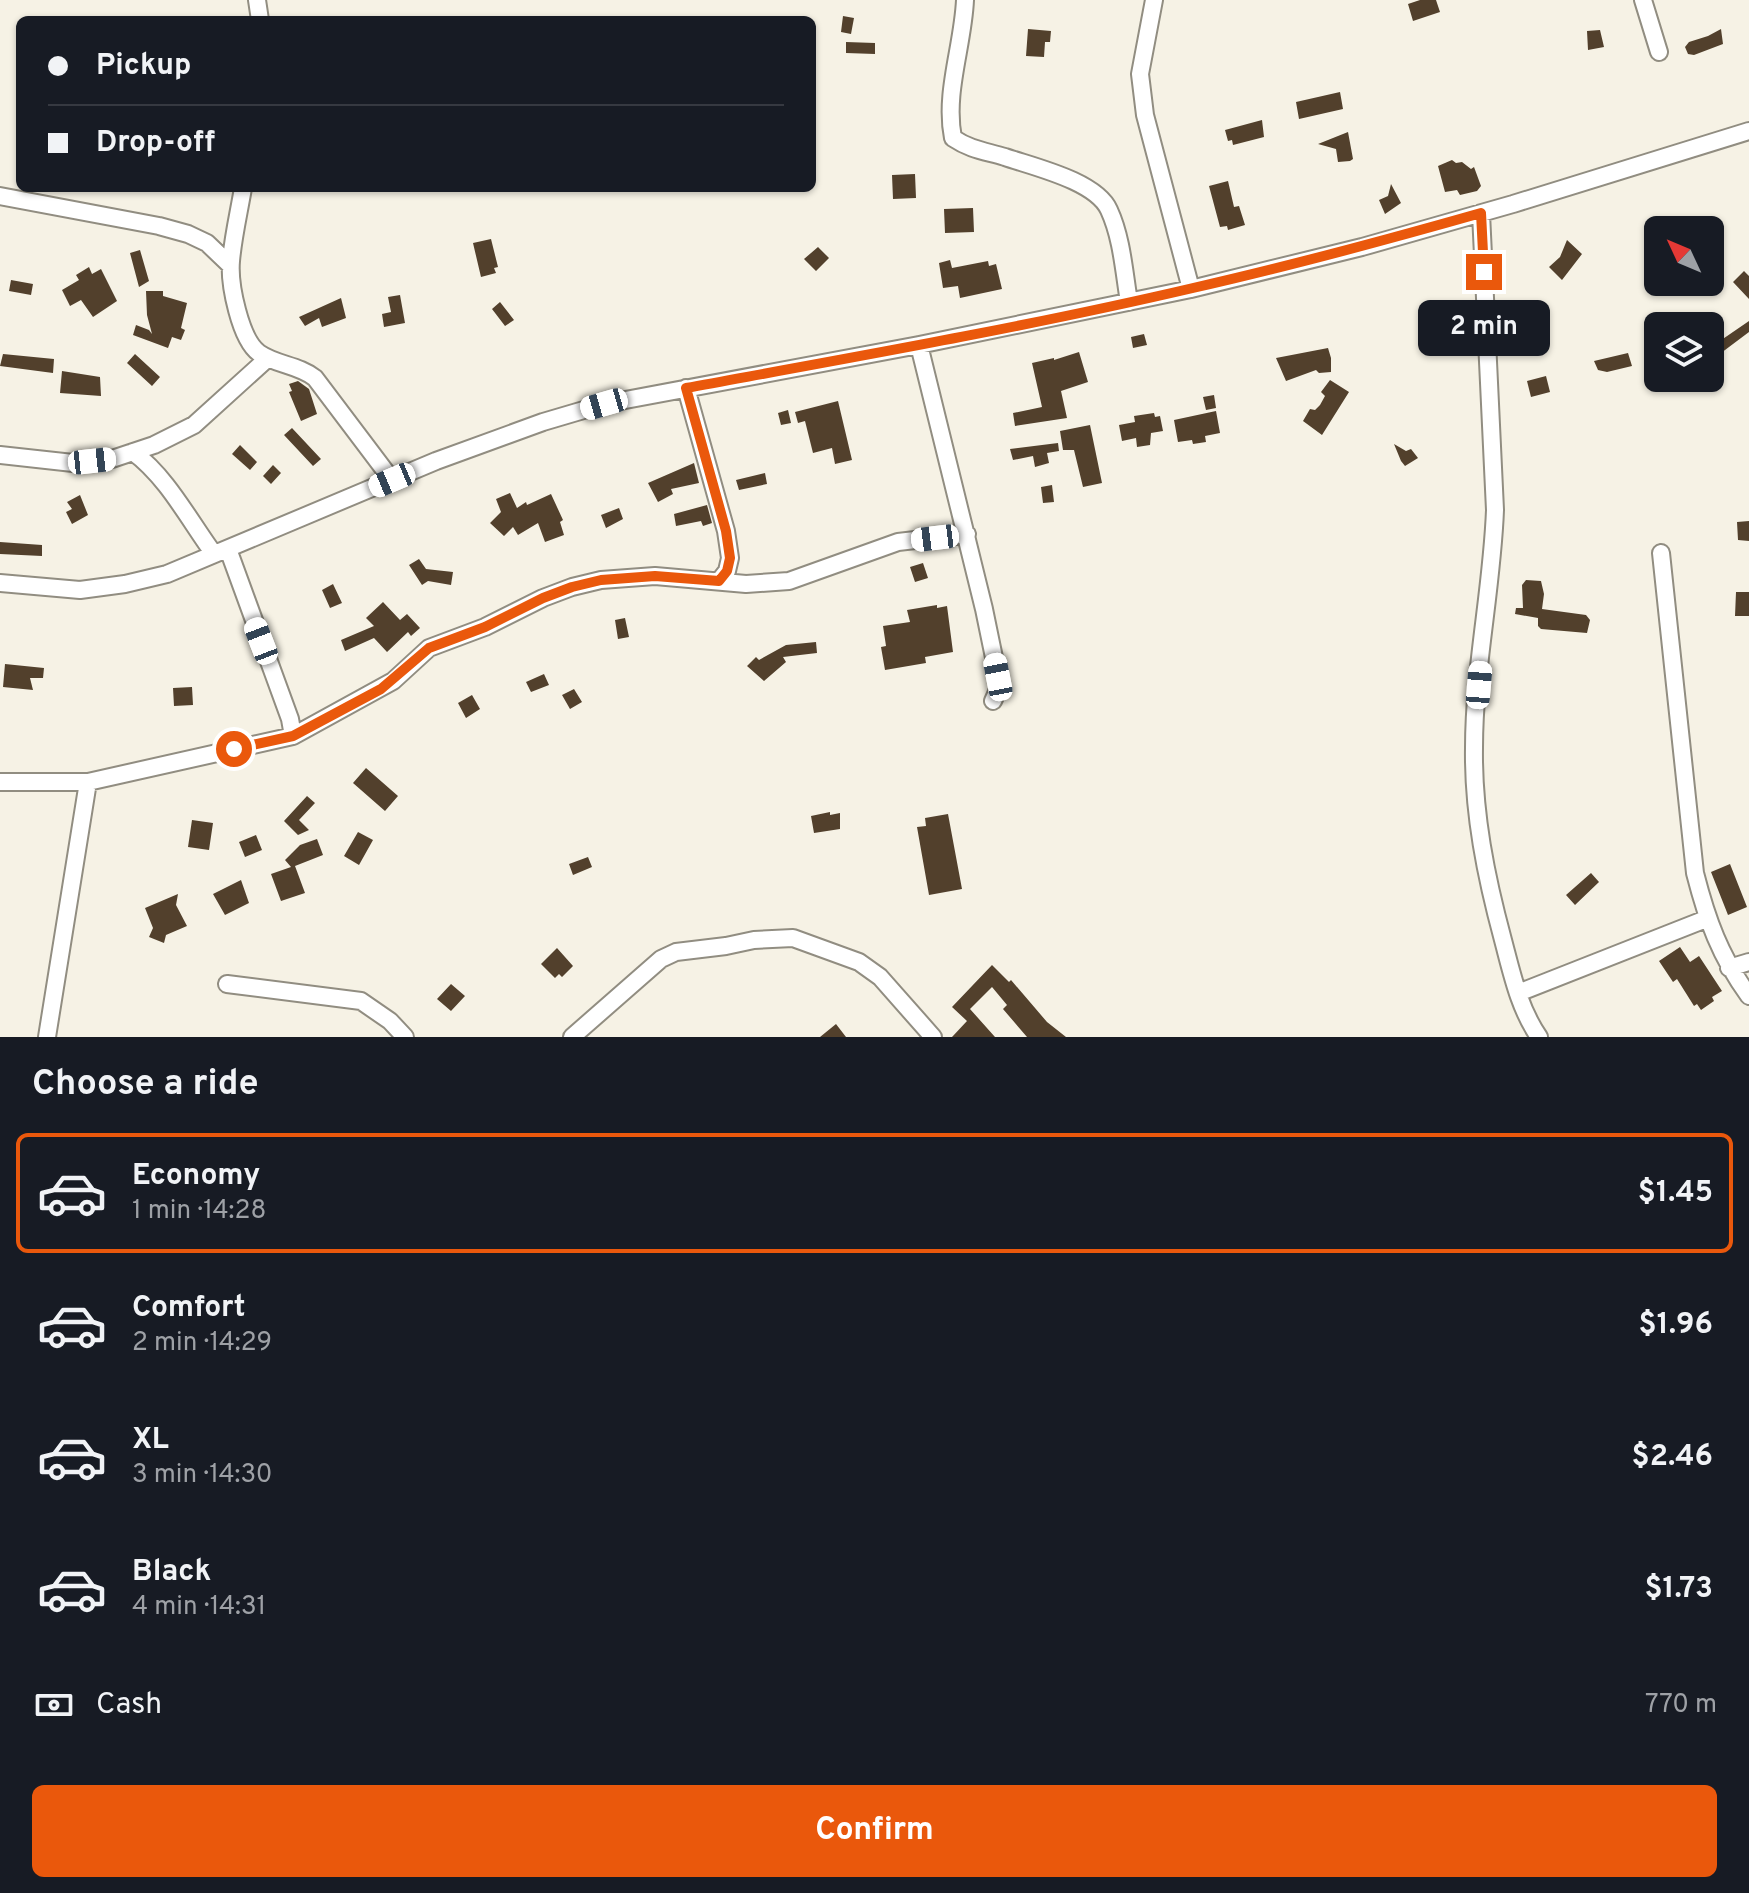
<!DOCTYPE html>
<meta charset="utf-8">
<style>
body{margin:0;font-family:Overpass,sans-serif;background:#20242c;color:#f1f3f6;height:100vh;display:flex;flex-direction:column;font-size:30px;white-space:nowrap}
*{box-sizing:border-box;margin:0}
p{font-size:26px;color:#9ea1a6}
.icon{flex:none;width:44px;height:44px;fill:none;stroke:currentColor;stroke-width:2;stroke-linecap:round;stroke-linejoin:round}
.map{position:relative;height:1037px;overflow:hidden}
.panel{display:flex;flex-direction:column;background:#171b24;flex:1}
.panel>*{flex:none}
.top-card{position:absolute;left:16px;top:16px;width:800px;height:176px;border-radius:12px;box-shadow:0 2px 6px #0004;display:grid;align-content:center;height:176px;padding:0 32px;background:#171b24}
.needle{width:52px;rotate:314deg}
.tools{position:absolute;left:1644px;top:216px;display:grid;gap:16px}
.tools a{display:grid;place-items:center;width:80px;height:80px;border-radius:12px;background:#171b24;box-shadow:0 2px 6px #0004;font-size:40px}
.end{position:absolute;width:36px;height:36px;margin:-18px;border:10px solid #ea580c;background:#fff;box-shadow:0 0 0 4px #fff}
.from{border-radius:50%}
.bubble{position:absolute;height:56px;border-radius:12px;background:#171b24;box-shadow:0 2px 6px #0004;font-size:26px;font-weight:700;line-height:56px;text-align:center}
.car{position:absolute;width:24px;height:48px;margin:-24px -12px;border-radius:10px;box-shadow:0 0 6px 2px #0007;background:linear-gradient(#fff 24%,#345 0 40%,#fff 0 76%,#345 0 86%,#fff 0)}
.top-card b{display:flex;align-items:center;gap:28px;height:76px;font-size:30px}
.top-card b+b{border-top:2px solid #363941}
.top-card i{width:20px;height:20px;background:#f1f3f6}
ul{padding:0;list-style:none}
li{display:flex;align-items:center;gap:24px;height:120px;margin:0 16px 12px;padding:0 16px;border:4px solid transparent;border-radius:12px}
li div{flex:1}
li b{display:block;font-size:30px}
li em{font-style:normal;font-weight:700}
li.on{border-color:#ea580c}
li>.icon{width:72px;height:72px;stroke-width:1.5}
h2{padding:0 32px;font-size:36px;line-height:96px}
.pay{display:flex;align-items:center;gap:20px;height:88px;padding:0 32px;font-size:30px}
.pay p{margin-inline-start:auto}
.cta{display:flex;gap:16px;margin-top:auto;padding:16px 32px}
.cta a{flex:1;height:92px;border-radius:12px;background:#ea580c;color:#fff;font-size:32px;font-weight:700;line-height:92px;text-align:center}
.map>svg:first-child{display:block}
.building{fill:#52402c}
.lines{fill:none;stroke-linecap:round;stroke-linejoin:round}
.minor-casing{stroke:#918d81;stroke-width:20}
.minor{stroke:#fff;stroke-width:16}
.route{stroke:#ea580c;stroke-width:10}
</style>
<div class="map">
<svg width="1749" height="1037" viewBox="0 0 1749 1037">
<rect width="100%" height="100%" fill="#f6f2e5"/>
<path class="building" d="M1420,0H1436L1440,12L1413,21L1408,4Z
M843,16L854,18L851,34L841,32Z
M1028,29L1051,31L1050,42H1045L1044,57L1026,56Z
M1721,29L1723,44L1694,55L1688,54L1685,47L1689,42L1708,36Z
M1600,30L1604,47L1588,50L1587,31Z
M846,42L875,43V54L846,53Z
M1340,92L1343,109L1299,119L1296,102Z
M1262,120L1264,137L1233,145L1232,140L1228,141L1225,130Z
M1348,132L1353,159L1350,161L1338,162L1336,149L1318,144Z
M1452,160L1456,163L1462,162L1471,169L1474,167L1481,186L1477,191L1460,195L1457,190L1445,192L1438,166Z
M915,174L916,198L893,199L892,175Z
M1228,181L1234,207L1239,206L1245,225L1228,230L1227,226L1220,227L1209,186Z
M1391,184L1401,203L1385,214L1379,200L1388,196Z
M973,208L974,232L945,233L944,209Z
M491,239L498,267L494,268L496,273L481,277L473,243Z
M1567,240L1582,254L1562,280L1549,267L1560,257Z
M818,247L829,258L816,271L804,259Z
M140,250L149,281L139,287L130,253Z
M950,260L952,268L988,261L989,266L996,264L1002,289L960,298L958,286L943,288L939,263Z
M89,267L92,274L101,269L117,301L93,317L81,300L70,306L62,290L79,280L76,275Z
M1744,271L1749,276V299L1733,282Z
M11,280L33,284L31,295L9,291Z
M146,291H163V296L187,303L181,328L185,330L181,340L172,337L168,348L133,335L136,325L149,330L152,334L147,315Z
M400,295L405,323L384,327L382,314L391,312L388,297Z
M341,298L346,318L322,327L319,318L305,326L299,317Z
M500,302L514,320L505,326L492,309Z
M1749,321V332L1721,353L1714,345Z
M1144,334L1147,345L1133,348L1131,337Z
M1328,348L1331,358V372L1319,373L1316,370L1286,381L1276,358Z
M1079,352L1088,382L1061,391L1067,418L1015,426L1013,413L1042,407L1032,363L1054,358V360Z
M1628,353L1632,366L1607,372L1598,370L1594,361Z
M3,354L54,359L53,373L0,366Z
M135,354L160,377L152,386L127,363Z
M62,371L100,377L101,396L60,393Z
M1546,376L1550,392L1531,397L1527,381Z
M1330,380L1349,392L1322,435L1303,421L1310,409L1315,410L1320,405L1325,396L1321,392Z
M298,381L309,389L317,414L301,421L289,392L292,391L289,384Z
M1214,395L1216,408L1206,410L1203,397Z
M838,401L852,460L835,464L832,448L813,453L805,421L798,423L795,412Z
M788,410L791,423L781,425L778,413Z
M1216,411L1220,433L1205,436L1206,442L1193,444L1192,440L1178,442L1174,420Z
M1154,413L1155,417L1160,416L1163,431L1151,433L1150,445L1137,447L1136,438L1122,441L1119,425L1135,422L1134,416Z
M1090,425L1102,483L1083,487L1074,450H1063L1060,431Z
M292,428L321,459L313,466L284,435Z
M1058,443L1059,451L1047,453L1049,463L1035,467L1033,456L1013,460L1010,449Z
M1394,444L1406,451L1411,449L1418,458L1405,466L1401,461Z
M240,445L257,462L250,470L232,454Z
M694,463L699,483L671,489L673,494L658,502L648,483Z
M273,465L281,473L271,484L263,476Z
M765,473L767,484L739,490L736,480Z
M1052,485L1054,502L1043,503L1041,487Z
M510,493L517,508L526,502L527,505L551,494L563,520L560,522L564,535L545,542L538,523L518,535L513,527L504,536L490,523L501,512L496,499Z
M80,495L88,515L72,524L66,512L72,509L67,502Z
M707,505L712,523L703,526L701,521L676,526L674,514Z
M619,508L623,519L606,528L601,515Z
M1749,521V541L1738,540L1737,522Z
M0,542L42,545V556L0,554Z
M419,559L426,569L453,572L451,585L428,581L422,585L409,565Z
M923,563L928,578L915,582L910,567Z
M1526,580L1541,581L1544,594L1542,609L1586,615L1590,620L1587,633L1541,629L1538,626V618L1515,614L1516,608H1523L1522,585Z
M333,584L342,603L330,608L322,590Z
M1736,592H1749V616H1735Z
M383,602L400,620L407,614L420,628L411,636L408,632L387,652L374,638L345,651L341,640L374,626L366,618Z
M937,605V608L947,606L953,652L925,657L926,663L885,670L881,647L886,646L883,626L910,622L907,610Z
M625,618L629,637L618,639L615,620Z
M816,642L817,653L783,657L786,662L764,681L747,666L756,657L759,660L786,645Z
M5,664L44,668L43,678H30L33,690L3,687Z
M544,674L549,685L531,692L526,682Z
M192,687L193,705L174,706L173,688Z
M574,689L582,702L570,709L562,695Z
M472,695L480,709L466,718L458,703Z
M366,768L398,796L385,811L353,783Z
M307,796L315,803L299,820L309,830L298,835L284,821Z
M830,812V815L840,813V829L814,833L811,816Z
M948,814L962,889L929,895L917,827L926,826L925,818Z
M192,820L213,823L209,850L188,847Z
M358,832L373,840L359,865L344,856Z
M256,835L262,850L245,857L239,842Z
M317,839L323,855L295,866L305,893L281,901L271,874L291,867L285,860L300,845Z
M588,857L592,867L573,875L569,864Z
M1730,864L1747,907L1728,915L1711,872Z
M1591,873L1599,882L1575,905L1566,895Z
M241,880L249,903L225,915L213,894Z
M178,894L176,905L187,926L166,935L164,943L149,937L153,928L145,908Z
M1680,947L1690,962L1699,956L1722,991L1712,997L1714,1001L1701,1010L1697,1004L1694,1006L1677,979L1673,982L1659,961Z
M557,948L573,966L562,977L559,974L555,978L541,964Z
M992,965L1009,982L1011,980L1047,1022L1066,1037H1027L1003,1009L1007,1005L992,987L970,1009L995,1037H952L967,1021L952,1007Z
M451,984L465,996L451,1011L437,999Z
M836,1024L846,1037H820Z"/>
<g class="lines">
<defs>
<path id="minor" d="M257,0L260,20
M965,0C963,46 944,93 953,138C971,150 985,151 1005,157C1034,167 1096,181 1109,210C1122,238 1124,272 1129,302
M1154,0L1140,74L1145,115L1191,289
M1643,0L1659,52
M243,188C239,212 233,237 231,261C229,284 240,339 259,353C276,365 299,365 315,378L392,480
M0,196L159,226L188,234L207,243L230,265
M1481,213L1495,510C1492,590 1474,668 1474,748C1473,813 1486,877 1503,940C1512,974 1519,1008 1539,1037
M919,345L984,609L998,677V690L993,701
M686,388L726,531L730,558L727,571L719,581
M133,452C167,477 189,520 214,554
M0,455L73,463L112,459L154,445L194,425L268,358
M228,549L290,719L293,736
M1661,553L1695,873C1707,920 1720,956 1749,996
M0,583L80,590L125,584L167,574L436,461L543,422L604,404L919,345L1191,289L1362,247L1513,204L1749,131
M0,782H88L293,736L393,681L429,648L485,627L543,598L572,587L601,580L655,576L746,584L789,581L898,542L967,534
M1729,968L1749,962
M227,984L361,1001L390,1021L405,1037
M1518,993L1706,919
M47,1037L88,782
M572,1037L661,959L676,952L726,946L754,940L793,938L859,962L880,977L933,1037"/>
</defs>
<use href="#minor" class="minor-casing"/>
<use href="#minor" class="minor"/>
</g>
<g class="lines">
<path class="route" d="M234,749L293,736L381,689L429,648L485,627L543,598L572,587L601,580L655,576L719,581L727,571L730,558L726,531L686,388C855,357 1026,327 1193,288C1290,266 1386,240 1481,213L1484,272"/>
</g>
</svg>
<div class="tools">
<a><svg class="needle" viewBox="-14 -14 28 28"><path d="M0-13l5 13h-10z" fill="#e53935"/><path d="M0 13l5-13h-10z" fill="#9ea1a6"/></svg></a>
<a><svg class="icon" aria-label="layers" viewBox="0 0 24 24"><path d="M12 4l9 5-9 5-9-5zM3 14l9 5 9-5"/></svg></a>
</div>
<i class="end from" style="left:234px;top:749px"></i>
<i class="end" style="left:1484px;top:272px"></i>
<div class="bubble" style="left:1418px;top:300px;width:132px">2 min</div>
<i class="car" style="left:604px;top:404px;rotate:254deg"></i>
<i class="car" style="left:92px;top:461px;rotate:84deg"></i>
<i class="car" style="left:392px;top:480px;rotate:247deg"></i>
<i class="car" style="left:935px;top:538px;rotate:263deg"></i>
<i class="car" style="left:261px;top:641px;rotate:339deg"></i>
<i class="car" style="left:998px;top:677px;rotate:349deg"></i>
<i class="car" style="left:1479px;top:685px;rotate:5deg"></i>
<div class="top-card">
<b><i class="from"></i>Pickup</b>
<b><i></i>Drop-off</b>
</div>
</div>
<section class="panel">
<h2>Choose a ride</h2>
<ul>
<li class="on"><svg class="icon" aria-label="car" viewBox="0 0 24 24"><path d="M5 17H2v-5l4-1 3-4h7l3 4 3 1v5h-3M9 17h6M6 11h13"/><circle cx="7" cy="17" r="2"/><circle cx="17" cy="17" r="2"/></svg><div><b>Economy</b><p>1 min · 14:28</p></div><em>$1.45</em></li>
<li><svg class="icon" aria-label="car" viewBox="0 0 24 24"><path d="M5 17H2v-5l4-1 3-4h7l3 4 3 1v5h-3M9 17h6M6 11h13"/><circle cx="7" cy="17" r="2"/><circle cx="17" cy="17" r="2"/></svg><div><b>Comfort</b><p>2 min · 14:29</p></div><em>$1.96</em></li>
<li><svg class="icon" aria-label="car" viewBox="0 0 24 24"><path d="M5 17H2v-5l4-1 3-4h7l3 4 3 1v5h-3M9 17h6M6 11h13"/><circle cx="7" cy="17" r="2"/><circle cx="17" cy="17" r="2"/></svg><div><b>XL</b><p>3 min · 14:30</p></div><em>$2.46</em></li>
<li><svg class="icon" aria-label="car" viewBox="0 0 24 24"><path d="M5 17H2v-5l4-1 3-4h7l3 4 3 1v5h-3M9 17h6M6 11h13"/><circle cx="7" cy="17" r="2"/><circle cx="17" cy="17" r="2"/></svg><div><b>Black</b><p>4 min · 14:31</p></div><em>$1.73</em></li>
</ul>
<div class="pay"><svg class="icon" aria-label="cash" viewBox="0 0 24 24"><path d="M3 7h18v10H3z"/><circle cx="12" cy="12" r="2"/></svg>Cash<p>770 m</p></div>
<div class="cta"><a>Confirm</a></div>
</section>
